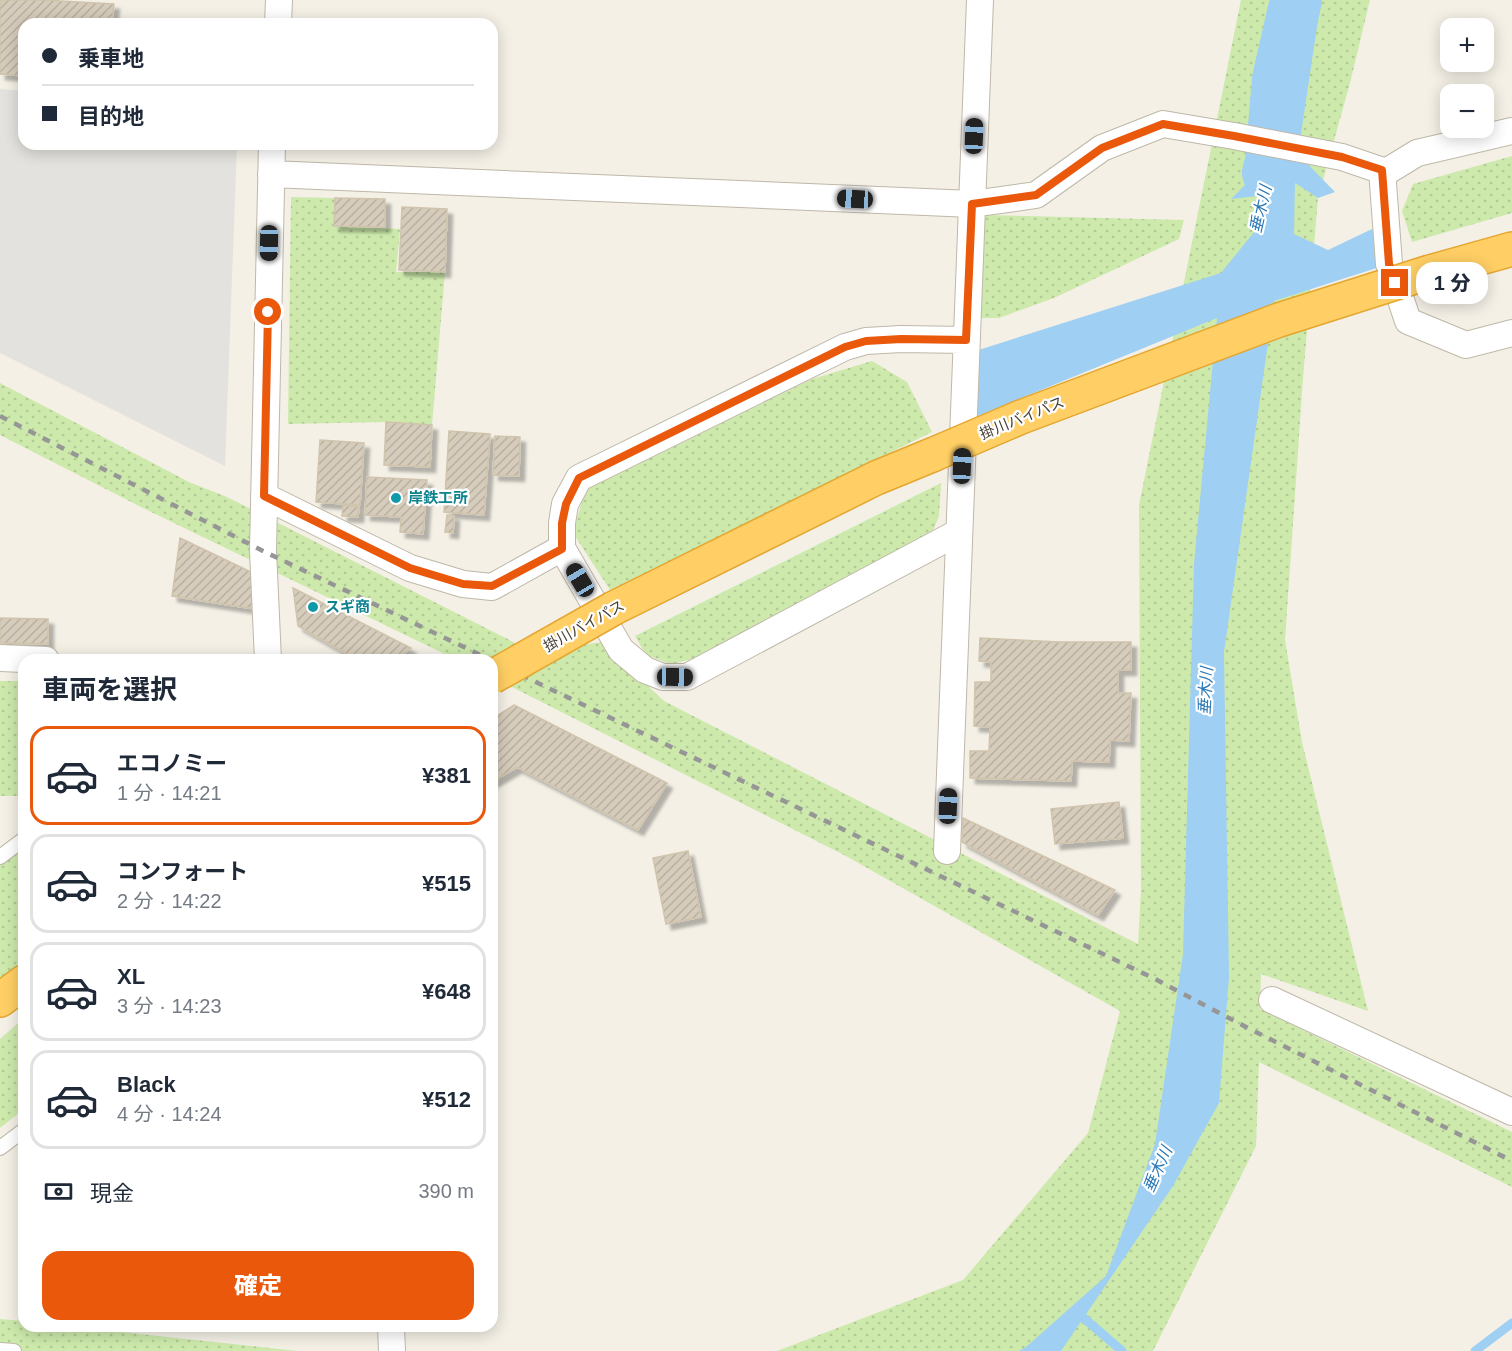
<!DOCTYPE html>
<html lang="ja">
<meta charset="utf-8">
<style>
body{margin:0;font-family:Arial,"Noto Sans JP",sans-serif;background:#f2f2f3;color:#1f2937;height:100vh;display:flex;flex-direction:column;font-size:22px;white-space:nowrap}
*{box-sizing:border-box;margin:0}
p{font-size:20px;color:#747a83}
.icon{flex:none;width:33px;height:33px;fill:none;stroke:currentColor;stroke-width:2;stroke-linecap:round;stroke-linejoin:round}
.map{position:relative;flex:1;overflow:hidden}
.sheet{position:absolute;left:18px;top:654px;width:480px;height:678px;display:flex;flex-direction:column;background:#fff;border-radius:18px;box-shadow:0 3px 15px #0003}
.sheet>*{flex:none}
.hud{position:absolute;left:18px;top:18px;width:480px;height:132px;border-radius:18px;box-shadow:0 3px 15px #0003;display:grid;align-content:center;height:132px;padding:0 24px;background:#fff}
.buttons{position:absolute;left:1440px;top:18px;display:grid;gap:12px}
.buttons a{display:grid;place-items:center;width:54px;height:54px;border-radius:12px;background:#fff;box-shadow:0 3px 15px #0003;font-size:30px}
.end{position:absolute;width:27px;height:27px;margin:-14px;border:8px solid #ea580c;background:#fff;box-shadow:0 0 0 3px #fff}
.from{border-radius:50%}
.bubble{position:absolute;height:42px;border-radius:18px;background:#fff;box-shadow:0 3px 15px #0003;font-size:20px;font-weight:800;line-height:42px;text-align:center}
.car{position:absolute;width:18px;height:36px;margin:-18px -9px;border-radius:8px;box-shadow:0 0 4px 2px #0007;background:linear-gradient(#222 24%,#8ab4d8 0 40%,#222 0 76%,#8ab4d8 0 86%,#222 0)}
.hud b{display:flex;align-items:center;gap:21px;height:57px;font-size:22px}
.hud b+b{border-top:2px solid #e0e1e3}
.hud i{width:15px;height:15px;background:#1f2937}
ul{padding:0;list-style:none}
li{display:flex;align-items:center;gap:18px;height:99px;margin:0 12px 9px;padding:0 12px;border:3px solid #e0e1e3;border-radius:18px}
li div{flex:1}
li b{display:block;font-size:22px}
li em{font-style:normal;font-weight:800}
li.active{border-color:#ea580c}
li>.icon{width:54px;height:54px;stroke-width:1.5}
h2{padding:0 24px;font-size:27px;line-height:72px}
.pay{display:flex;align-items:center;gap:15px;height:66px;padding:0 24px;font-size:22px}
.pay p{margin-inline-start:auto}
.action{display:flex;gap:12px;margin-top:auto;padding:12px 24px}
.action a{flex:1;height:69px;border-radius:18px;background:#ea580c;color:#fff;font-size:24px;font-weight:800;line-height:69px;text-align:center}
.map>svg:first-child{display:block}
.grass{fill:url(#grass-dots)}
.parking{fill:#e4e2de}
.water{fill:#9fcff3}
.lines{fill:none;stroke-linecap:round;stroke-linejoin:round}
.stream{stroke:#9fcff3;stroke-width:9}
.river{stroke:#9fcff3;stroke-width:52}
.building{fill:url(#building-hatch);stroke:#d1c4ad;stroke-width:1.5;filter:url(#shadow)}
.lane-casing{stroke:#bfb8a8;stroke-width:16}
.street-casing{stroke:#bfb8a8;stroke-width:28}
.highway-casing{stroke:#e4a62f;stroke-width:36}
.lane{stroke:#fff;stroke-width:14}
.street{stroke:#fff;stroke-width:26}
.highway{stroke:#ffcf65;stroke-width:33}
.rail{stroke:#969696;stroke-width:4.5;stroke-dasharray:8 8;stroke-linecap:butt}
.highway-bridge-casing{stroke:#e4a62f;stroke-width:36;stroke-linecap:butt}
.highway-bridge{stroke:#ffcf65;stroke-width:33}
.route{stroke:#ea580c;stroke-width:8}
.culture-dot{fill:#0f9aa8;stroke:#fff;stroke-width:2}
.labels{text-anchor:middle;stroke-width:4.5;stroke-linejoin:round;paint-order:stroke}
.street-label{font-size:15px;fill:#474035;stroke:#fff}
.culture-label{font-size:15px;font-weight:bold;fill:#0d838f;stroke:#fff;text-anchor:start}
.water-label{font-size:16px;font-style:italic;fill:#2978b7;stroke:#fff}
</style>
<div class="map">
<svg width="1512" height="1351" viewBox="0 0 1512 1351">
<defs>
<pattern id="grass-dots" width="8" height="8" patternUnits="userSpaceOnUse" patternTransform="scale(1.5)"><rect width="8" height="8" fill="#cdeaac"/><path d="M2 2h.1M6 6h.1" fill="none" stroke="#b1ca95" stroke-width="1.8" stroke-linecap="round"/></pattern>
<pattern id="building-hatch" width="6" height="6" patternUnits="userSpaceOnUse" patternTransform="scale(1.5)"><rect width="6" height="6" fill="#d6ccbb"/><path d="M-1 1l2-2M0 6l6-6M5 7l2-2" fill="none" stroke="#b9b0a1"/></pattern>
<filter id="shadow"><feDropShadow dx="5.5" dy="5.5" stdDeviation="1.5" flood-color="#0004"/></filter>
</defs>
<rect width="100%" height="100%" fill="#f4f0e6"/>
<path class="grass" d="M1241,0H1370L1350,83L1318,198L1303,378L1285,640L1302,742L1368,1011L1261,974L1260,1009L1512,1132V1187L1259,1062L1256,1146L1153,1351H777L963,1280L1088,1133L1120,1011L846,856L492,677V660H457L143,508L0,435V383L189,482L227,497L535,653L601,642L664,701L1138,944L1141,890L1139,505Z
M1512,156V213L1412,242L1402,211L1413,184Z
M291,197L335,198L334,226L400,229L396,272H445L432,425L386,422L288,424Z
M984,215L1184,220L1179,239L1054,298L999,318H978Z
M872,361L907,382L932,432L610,590L573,533L585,490L812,379Z
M941,483L939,516L932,533L915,549L693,659L671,664L646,655L635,636Z
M0,681H24V794L21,796H0Z
M24,839V962L0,980V857Z
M24,1018V1109L0,1128V1039Z
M0,1319L24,1321V1326H66L298,1351H0Z"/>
<path class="parking" d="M0,89L24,91V144H237L225,466L0,353Z"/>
<path class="water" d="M1297,0H1321L1298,154L1335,192L1318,198L1295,183L1294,234L1328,250L1372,229L1389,264L1274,301L1224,652L1229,977L1219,1103L1173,1186L1061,1351H1019L1026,1347L1106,1276L1155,1144L1183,954L1194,564L1217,318L963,422L966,354L1221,273L1254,232L1258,196L1231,199L1263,167Z"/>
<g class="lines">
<path class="stream" d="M1078,1313L1122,1351
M1475,1351L1512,1323"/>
<path class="river" d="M1268,173L1271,161L1278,79L1296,0"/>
</g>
<path class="building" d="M0,0H43L114,4L112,24H24V76L0,74Z
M335,198L385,199V227L334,226Z
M402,207L447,209L445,272L399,270Z
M386,422L432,425L430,467L384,465Z
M449,431L490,434L484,515L444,512Z
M495,436L520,437L519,476L493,475Z
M320,440L364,443L360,505L316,502Z
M367,477L427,480L423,534L400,532L401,517L365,515Z
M343,505L359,507L358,517L342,516Z
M447,515L454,516L453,533L445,532Z
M180,538L251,572L255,609L172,596Z
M293,588L411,648L393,660H358L298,626Z
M0,618L48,619V644L0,643Z
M980,638L1060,642H1131V670H1118V693H1131L1129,741L1110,740L1109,762L1072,761L1071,781L970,778V751H989L990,727L974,726L975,682H991V662L979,661Z
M514,705L667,783L638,830L517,767L492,782V719Z
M1119,802L1123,838L1055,844L1051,809Z
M963,818L1115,890L1098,915L962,842Z
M688,851L701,917L666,924L653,858Z"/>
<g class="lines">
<defs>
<path id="lane" d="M0,857L24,839
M0,1148L24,1130
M0,1350L14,1351"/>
<path id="street" d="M278,24L279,0
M1382,170L1389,264L1408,321L1466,345L1512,333
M271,174L972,204L1036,195L1102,148L1163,124L1234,136L1342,157L1386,172L1417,153L1512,131
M264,496L410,568L463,584L492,587L562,548
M959,532L687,677H663L645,670L621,650L562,548V523L565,504L579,478L845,347L866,341L901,339L966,340
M0,658L46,660
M268,660L263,551L272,144
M947,851L980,0
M1272,1000L1512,1112
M391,1326L392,1351"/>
<path id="highway" d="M1430,272L1512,249
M614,608L876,478L932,455
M0,1000L24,982"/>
</defs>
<use href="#lane" class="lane-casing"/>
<use href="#street" class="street-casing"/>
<use href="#highway" class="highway-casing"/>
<use href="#lane" class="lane"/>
<use href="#street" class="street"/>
<use href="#highway" class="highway"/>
<path class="rail" d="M0,416L263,551L491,660
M492,661L1153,978L1246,1027L1512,1161"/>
<defs>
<path id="highway-bridge" d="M932,455L1021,417L1279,320L1430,272
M492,677L614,608"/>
</defs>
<use href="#highway-bridge" class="highway-bridge-casing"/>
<use href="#highway-bridge" class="highway-bridge"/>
</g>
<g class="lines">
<path class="route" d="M268,312L264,496L410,568L463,584L492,586L562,549V523L566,504L579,478L845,347L866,341L901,339L966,340L972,204L1036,195L1102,148L1163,124L1234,136L1342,157L1382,170L1389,264L1395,283"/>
</g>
<g class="culture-dot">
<circle cx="396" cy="498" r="6"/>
<circle cx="313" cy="607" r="6"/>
</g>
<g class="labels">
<g class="street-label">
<text transform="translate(1022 418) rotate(-22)" y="5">掛川バイパス</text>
<text transform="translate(584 626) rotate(-29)" y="5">掛川バイパス</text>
</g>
<g class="culture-label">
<text x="408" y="503">岸鉄工所</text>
<text x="325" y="612">スギ商</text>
</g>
<g class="water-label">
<text transform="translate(1260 209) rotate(-77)" y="6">垂木川</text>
<text transform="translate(1205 691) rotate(-87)" y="6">垂木川</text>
<text transform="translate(1157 1169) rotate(-66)" y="6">垂木川</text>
</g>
</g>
</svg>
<div class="buttons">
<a>+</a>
<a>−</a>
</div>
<i class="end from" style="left:268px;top:312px"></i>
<i class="end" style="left:1395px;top:283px"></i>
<div class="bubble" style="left:1416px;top:262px;width:72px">1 分</div>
<i class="car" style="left:974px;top:136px;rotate:2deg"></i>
<i class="car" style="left:855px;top:199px;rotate:273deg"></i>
<i class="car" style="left:269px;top:243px;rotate:181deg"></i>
<i class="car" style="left:962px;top:466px;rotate:2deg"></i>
<i class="car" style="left:580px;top:580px;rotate:329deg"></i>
<i class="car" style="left:675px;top:677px;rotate:91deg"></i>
<i class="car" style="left:948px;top:806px;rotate:2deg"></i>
<div class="hud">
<b><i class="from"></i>乗車地</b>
<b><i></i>目的地</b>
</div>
<section class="sheet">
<h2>車両を選択</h2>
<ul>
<li class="active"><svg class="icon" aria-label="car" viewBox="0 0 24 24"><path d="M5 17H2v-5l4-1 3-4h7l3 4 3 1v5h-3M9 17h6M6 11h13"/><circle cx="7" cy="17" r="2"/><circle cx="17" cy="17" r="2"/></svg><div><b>エコノミー</b><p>1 分 · 14:21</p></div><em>¥381</em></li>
<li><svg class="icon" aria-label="car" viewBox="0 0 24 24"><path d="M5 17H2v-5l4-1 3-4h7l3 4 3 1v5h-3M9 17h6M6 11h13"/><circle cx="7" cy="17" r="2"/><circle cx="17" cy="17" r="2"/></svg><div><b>コンフォート</b><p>2 分 · 14:22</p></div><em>¥515</em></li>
<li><svg class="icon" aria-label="car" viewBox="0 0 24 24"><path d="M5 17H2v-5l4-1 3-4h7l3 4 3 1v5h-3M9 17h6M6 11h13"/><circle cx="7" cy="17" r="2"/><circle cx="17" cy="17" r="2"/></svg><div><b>XL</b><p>3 分 · 14:23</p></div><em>¥648</em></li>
<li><svg class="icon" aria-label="car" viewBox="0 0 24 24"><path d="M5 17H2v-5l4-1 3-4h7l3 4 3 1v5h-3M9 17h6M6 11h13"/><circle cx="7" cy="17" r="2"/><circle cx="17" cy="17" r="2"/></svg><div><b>Black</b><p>4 分 · 14:24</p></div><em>¥512</em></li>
</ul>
<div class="pay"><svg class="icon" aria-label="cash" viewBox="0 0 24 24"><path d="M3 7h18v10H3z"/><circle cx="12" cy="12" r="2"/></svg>現金<p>390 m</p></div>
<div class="action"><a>確定</a></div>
</section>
</div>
